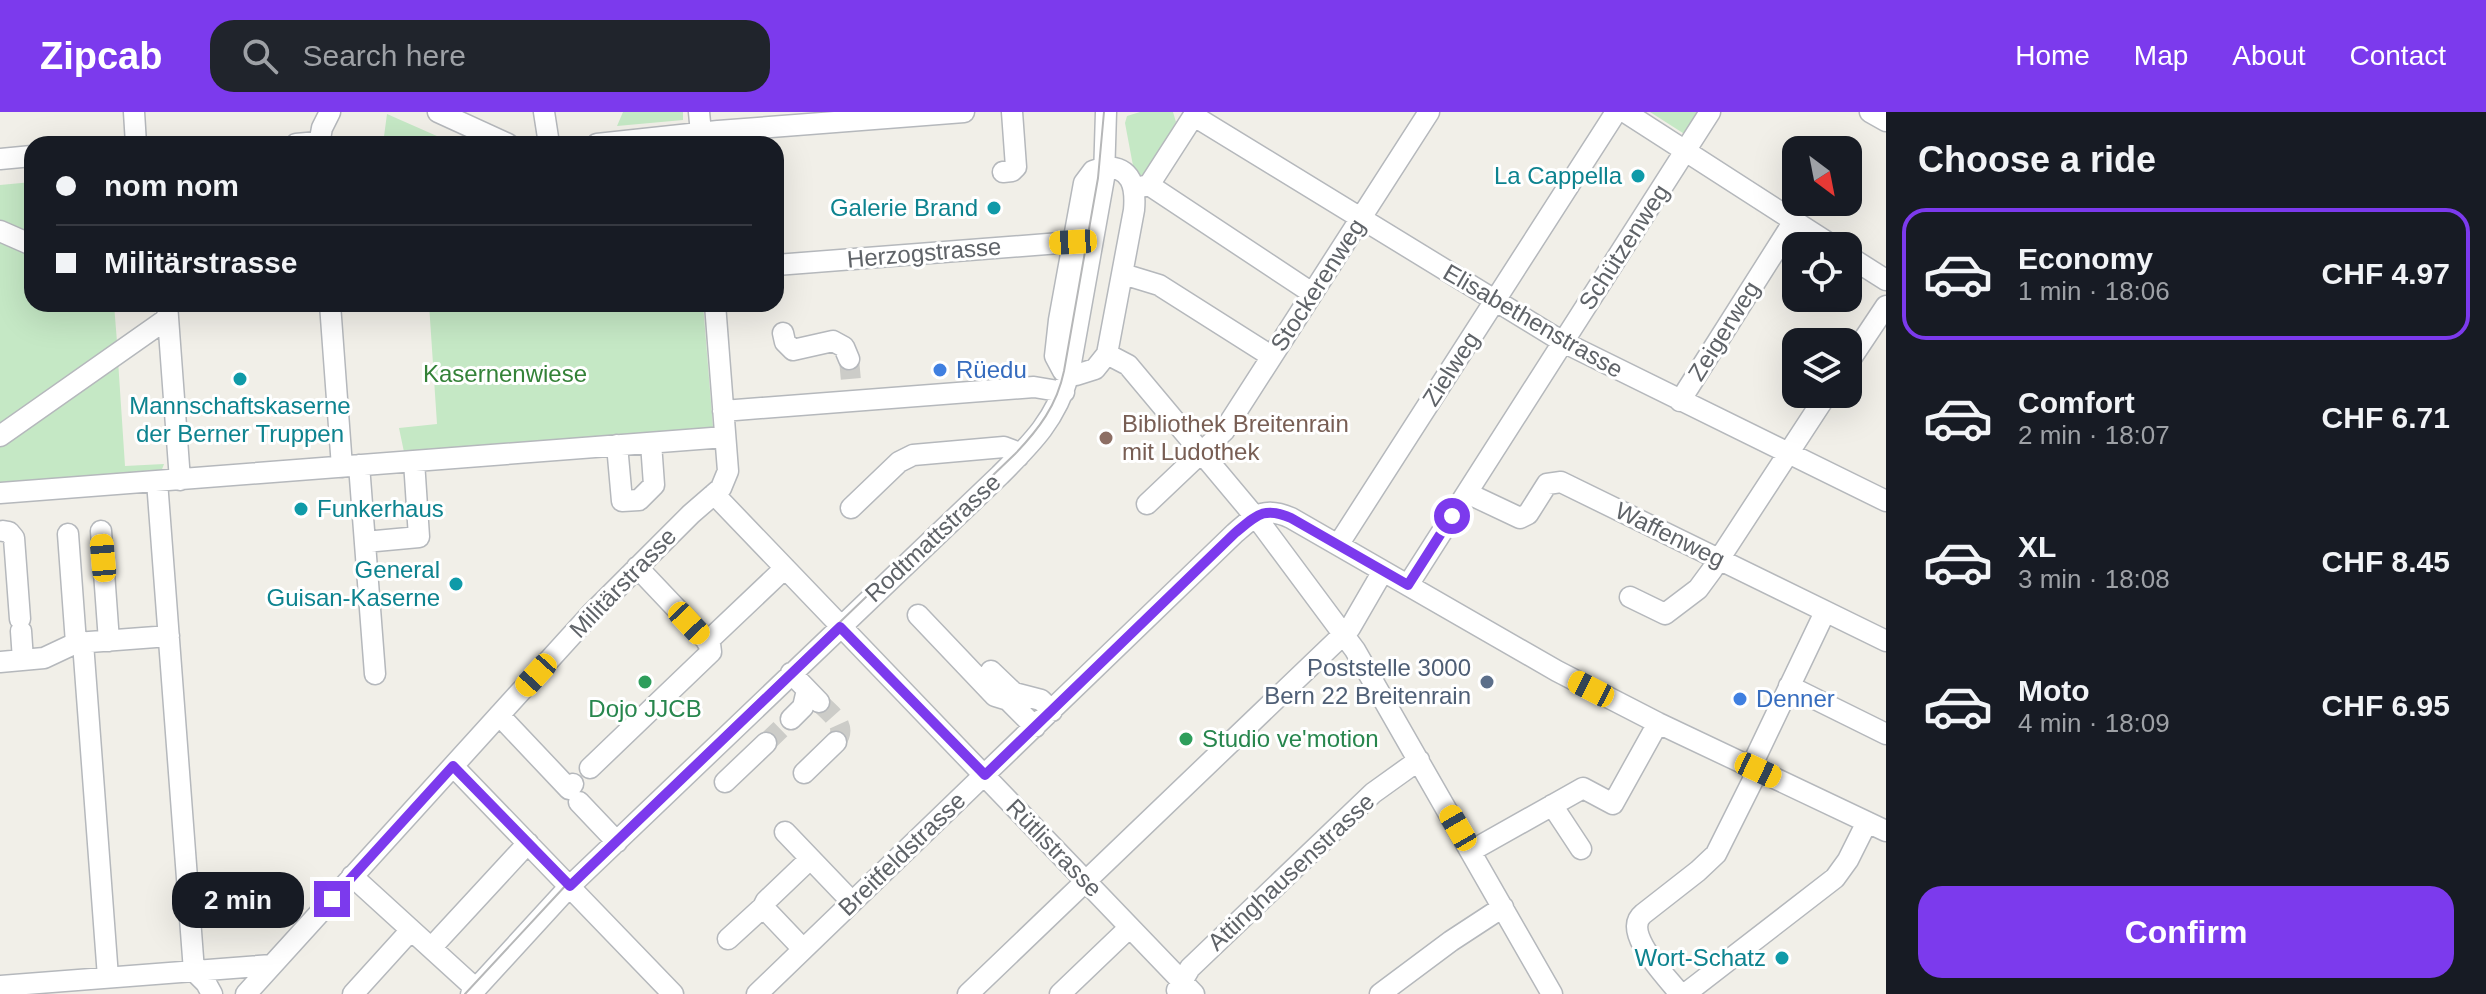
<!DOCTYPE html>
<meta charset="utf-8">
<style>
body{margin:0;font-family:Arial,sans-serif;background:#20242c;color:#f1f3f6;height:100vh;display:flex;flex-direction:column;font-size:30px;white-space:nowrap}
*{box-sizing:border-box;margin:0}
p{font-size:26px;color:#9ea1a6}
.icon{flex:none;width:44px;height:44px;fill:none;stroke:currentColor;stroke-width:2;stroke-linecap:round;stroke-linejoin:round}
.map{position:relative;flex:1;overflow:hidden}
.drawer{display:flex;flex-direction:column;background:#171b24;width:600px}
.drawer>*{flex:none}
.banner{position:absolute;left:24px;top:24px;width:760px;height:176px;border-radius:24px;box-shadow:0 8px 32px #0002;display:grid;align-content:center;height:176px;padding:0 32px;background:#171b24}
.needle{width:52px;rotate:148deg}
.controls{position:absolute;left:1782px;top:24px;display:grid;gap:16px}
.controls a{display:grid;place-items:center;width:80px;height:80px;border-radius:16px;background:#171b24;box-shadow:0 8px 32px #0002;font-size:40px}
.end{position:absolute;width:36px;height:36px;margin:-18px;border:10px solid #7c3aed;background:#fff;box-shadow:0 0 0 4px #fff}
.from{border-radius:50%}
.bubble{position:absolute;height:56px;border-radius:24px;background:#171b24;box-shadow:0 8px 32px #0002;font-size:26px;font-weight:600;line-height:56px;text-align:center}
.car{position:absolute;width:24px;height:48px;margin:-24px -12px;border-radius:10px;box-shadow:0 0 6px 2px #0007;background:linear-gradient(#f5c518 24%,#345 0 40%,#f5c518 0 76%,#345 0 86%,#f5c518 0)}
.banner b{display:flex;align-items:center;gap:28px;height:76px;font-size:30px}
.banner b+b{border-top:2px solid #363941}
.banner i{width:20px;height:20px;background:#f1f3f6}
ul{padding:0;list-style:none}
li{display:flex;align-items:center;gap:24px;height:132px;margin:0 16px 12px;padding:0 16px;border:4px solid transparent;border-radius:24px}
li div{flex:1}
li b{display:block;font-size:30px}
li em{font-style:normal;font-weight:600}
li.on{border-color:#7c3aed}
li>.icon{width:72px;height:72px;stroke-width:1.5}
h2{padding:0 32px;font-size:36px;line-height:96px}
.cta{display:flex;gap:16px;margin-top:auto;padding:16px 32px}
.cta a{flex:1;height:92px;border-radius:24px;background:#7c3aed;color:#fff;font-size:32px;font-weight:600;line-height:92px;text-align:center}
header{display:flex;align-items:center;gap:48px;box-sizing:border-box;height:112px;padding:0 40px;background:#7c3aed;color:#fff}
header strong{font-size:38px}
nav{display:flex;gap:44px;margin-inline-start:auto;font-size:28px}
.search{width:560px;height:72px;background:#20242c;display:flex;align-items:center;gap:20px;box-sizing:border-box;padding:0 28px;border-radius:24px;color:#9ea1a6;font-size:30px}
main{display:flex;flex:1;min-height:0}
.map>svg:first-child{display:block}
.green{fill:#c5e8c5}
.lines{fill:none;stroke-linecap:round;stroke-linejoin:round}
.minor-tunnel{stroke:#ccccc8;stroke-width:20;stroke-dasharray:20 10;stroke-linecap:butt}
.minor-casing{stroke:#b5b8bc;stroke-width:23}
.minor{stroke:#fff;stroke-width:20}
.tram{stroke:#b6b7b8;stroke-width:2}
.route{stroke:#7c3aed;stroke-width:10}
.culture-dot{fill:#0f9aa8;stroke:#fff;stroke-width:3}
.shop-dot{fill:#3f7fe0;stroke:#fff;stroke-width:3}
.education-dot{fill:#8d6e63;stroke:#fff;stroke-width:3}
.leisure-dot{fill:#2e9e5b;stroke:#fff;stroke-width:3}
.service-dot{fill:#5c6f8a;stroke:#fff;stroke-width:3}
.labels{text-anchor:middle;stroke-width:6;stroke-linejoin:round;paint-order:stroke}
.culture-label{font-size:24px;fill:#0d838f;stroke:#fff;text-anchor:end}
.street-label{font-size:24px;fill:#5f6368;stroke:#fff}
.shop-label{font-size:24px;fill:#366cbe;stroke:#fff;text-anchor:start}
.park-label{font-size:24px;fill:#348238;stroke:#fff}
.education-label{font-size:24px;fill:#785e54;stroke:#fff;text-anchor:start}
.service-label{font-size:24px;fill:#4e5e75;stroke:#fff;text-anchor:end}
.leisure-label{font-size:24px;fill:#27864d;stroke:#fff}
</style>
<header>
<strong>Zipcab</strong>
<div class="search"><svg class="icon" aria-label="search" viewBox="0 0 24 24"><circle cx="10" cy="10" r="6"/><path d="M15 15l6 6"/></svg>Search here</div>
<nav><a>Home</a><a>Map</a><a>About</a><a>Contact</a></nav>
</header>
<main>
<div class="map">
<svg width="1886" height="882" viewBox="0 0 1886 882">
<rect width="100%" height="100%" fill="#f1efe8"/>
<path class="green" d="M623,0H683V8L617,14Z
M1140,0H1173L1176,10L1145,63L1141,64L1134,59L1125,11L1127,4Z
M1650,0H1701L1686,23Z
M387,2L455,32H383Z
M32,70V128L0,114V73Z
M0,123L32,137V192H114L117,230L0,318Z
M429,192H703L713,315L404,340L399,316L437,312Z
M118,248L125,354L164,352L161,360L0,374V330Z"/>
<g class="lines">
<path class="minor-tunnel" d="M849,247L851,269
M819,590C830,602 849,613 836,630
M766,631L791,607"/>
<defs>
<path id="minor" d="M134,0L136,32
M438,0L508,32
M544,0L549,32
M699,0L702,32
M1625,0L1833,134
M1870,0L1886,9
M1194,4L1563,230L1886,389
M296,32L318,30
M319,32L322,16L330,0
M597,32L718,19L964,0
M0,47L32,44
M1105,55C1132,55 1136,75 1134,98L1107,242L1095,257L1076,263L1063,259L1055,244L1059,208L1084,71L1093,59Z
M1003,60L1012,59L1016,55L1012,0
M1149,73L1312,181
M1136,76L1149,73L1196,0
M0,119L32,133
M1848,144L1886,168
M776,153L1073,130
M1123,162L1159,173L1271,244
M167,192L180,368
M330,192L342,355
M783,221L785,230L793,238L833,229L844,235L849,247
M1107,242L1128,253L1262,413L1355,538L1552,882
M1848,251L1886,194
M1680,289L1794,109
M723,299L1034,275L1064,280
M0,324L168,206
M617,333L622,389L639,388L654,373L651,331
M359,353L375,562
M157,369L194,859L206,871L212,882
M0,381L725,325
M1467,381L1520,406L1528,402L1547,372L1561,370L1886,529
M714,382L1194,882
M1147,392L1224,319L1429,0
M851,396L899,350L913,343L1004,335L1012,338L1018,345
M3,419L9,420L14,426L20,507
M101,419L109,529
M68,422L76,531
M365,430L419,425L414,349
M1338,433L1616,0
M1408,473L1710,0
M1630,485L1665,502L1698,477L1712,458L1827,282
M918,503L995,584L1008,588L1035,615
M21,519L23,548
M707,530L785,456
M83,531L108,865
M0,550L44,546L76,531L169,524
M991,559L1014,581L1041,588L1052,599
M791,561L819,590
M1789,574L1886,622
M499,603L569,677L573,672
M791,607L803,595L807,578
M453,654L673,882
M1751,655L1825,500
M590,656L711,540L710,532L637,455
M804,661L836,630
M725,670L766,631
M579,690L617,730
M1552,693L1581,737
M785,720L852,790
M1471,739L1583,676L1613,692L1658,611
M352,764L476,877
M728,827L763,795
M431,836L528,731
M803,837L763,795L766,789L810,747
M0,874L272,853
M1177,878L1190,856L1373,681L1419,648
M246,882L591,502L691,402L721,376L728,359L715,192
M353,882L411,818
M471,882L570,774L1000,363C1033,330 1056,307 1069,262L1104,66L1106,0
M757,882L1235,421C1256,403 1264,394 1291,406L1557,559L1658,611L1886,719
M968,882L1350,516L1383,459
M1060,882L1129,816
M1380,882L1451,829L1503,795
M1680,882C1667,865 1621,820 1643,802L1698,759L1716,742L1758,658
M1685,882L1835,766L1848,748L1867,710"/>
</defs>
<use href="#minor" class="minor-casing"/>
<use href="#minor" class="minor"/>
<path class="tram" d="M465,882L567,772L1015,342C1039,317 1057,293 1064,259L1098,66L1104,0"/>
</g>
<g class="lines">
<path class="route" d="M332,787L453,654L570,774L840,515L985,663L1235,421C1257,403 1264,394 1291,406L1408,473L1452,404"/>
</g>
<g class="culture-dot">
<circle cx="1638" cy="64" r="8"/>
<circle cx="994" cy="96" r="8"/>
<circle cx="240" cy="267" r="8"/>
<circle cx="301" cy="397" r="8"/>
<circle cx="456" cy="472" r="8"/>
<circle cx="1782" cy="846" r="8"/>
</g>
<g class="shop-dot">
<circle cx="940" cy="258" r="8"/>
<circle cx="1740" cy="587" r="8"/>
</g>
<circle class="education-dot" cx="1106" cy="326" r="8"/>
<g class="leisure-dot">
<circle cx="645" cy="570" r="8"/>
<circle cx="1186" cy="627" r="8"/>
</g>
<circle class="service-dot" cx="1487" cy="570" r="8"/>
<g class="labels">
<g class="culture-label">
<text x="1622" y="72">La Cappella</text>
<text x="978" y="104">Galerie Brand</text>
<text x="240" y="302" text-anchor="middle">Mannschaftskaserne<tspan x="240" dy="28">der Berner Truppen</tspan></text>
<text x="317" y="405" text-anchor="start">Funkerhaus</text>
<text x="440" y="466">General<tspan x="440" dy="28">Guisan-Kaserne</tspan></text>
<text x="1766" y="854">Wort-Schatz</text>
</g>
<g class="street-label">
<text transform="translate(1624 135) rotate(-57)" y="8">Schützenweg</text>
<text transform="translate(924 141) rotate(-5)" y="8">Herzogstrasse</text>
<text transform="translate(1318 173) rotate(-57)" y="8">Stockerenweg</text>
<text transform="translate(1533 209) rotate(30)" y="8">Elisabethenstrasse</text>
<text transform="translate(1724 219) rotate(-58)" y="8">Zeigerweg</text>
<text transform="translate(1451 257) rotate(-57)" y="8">Zielweg</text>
<text transform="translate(1670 423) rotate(26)" y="8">Waffenweg</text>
<text transform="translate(933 426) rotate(-43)" y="8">Rodtmattstrasse</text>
<text transform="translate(623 471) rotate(-46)" y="8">Militärstrasse</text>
<text transform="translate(1054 736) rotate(46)" y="8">Rütlistrasse</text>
<text transform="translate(902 742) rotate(-44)" y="8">Breitfeldstrasse</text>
<text transform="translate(1291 760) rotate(-43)" y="8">Attinghausenstrasse</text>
</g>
<g class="shop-label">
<text x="956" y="266">Rüedu</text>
<text x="1756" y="595">Denner</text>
</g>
<g class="park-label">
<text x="505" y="270">Kasernenwiese</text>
</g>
<g class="education-label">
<text x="1122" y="320">Bibliothek Breitenrain<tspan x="1122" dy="28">mit Ludothek</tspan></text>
</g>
<g class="service-label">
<text x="1471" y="564">Poststelle 3000<tspan x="1471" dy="28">Bern 22 Breitenrain</tspan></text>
</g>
<g class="leisure-label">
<text x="645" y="605">Dojo JJCB</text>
<text x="1202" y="635" text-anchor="start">Studio ve'motion</text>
</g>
</g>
</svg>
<div class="controls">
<a><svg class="needle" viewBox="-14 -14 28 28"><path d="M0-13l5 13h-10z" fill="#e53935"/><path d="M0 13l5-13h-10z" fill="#9ea1a6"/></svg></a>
<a><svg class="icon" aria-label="locate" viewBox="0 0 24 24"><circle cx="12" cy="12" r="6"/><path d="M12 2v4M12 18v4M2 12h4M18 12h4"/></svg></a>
<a><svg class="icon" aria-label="layers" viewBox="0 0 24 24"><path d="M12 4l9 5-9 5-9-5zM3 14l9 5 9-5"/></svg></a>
</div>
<i class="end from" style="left:1452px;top:404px"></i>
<i class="end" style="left:332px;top:787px"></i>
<div class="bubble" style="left:172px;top:760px;width:132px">2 min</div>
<i class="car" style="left:1073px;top:130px;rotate:267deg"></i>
<i class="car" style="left:103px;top:446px;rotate:355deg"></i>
<i class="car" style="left:689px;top:511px;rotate:137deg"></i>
<i class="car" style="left:536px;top:563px;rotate:222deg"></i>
<i class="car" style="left:1591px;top:577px;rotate:297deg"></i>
<i class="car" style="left:1758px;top:658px;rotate:115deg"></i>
<i class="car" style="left:1458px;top:716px;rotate:330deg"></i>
<div class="banner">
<b><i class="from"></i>nom nom</b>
<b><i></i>Militärstrasse</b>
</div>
</div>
<section class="drawer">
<h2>Choose a ride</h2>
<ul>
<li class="on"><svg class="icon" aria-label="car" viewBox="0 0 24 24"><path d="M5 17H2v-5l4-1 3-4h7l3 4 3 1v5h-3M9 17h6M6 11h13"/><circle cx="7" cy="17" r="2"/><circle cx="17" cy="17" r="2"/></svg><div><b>Economy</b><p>1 min · 18:06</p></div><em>CHF 4.97</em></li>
<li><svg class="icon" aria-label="car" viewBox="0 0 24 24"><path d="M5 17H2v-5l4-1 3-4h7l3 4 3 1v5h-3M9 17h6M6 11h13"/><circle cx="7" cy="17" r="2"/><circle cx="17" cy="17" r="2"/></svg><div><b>Comfort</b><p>2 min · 18:07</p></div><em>CHF 6.71</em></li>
<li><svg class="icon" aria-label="car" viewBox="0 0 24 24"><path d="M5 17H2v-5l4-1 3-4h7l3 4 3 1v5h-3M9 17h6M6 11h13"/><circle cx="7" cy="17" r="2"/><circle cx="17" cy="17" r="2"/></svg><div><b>XL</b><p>3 min · 18:08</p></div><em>CHF 8.45</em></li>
<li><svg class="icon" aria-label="car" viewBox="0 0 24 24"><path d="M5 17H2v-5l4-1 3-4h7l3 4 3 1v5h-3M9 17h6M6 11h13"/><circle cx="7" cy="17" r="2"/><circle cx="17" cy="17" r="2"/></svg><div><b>Moto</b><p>4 min · 18:09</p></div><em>CHF 6.95</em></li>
</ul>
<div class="cta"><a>Confirm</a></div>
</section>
</main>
